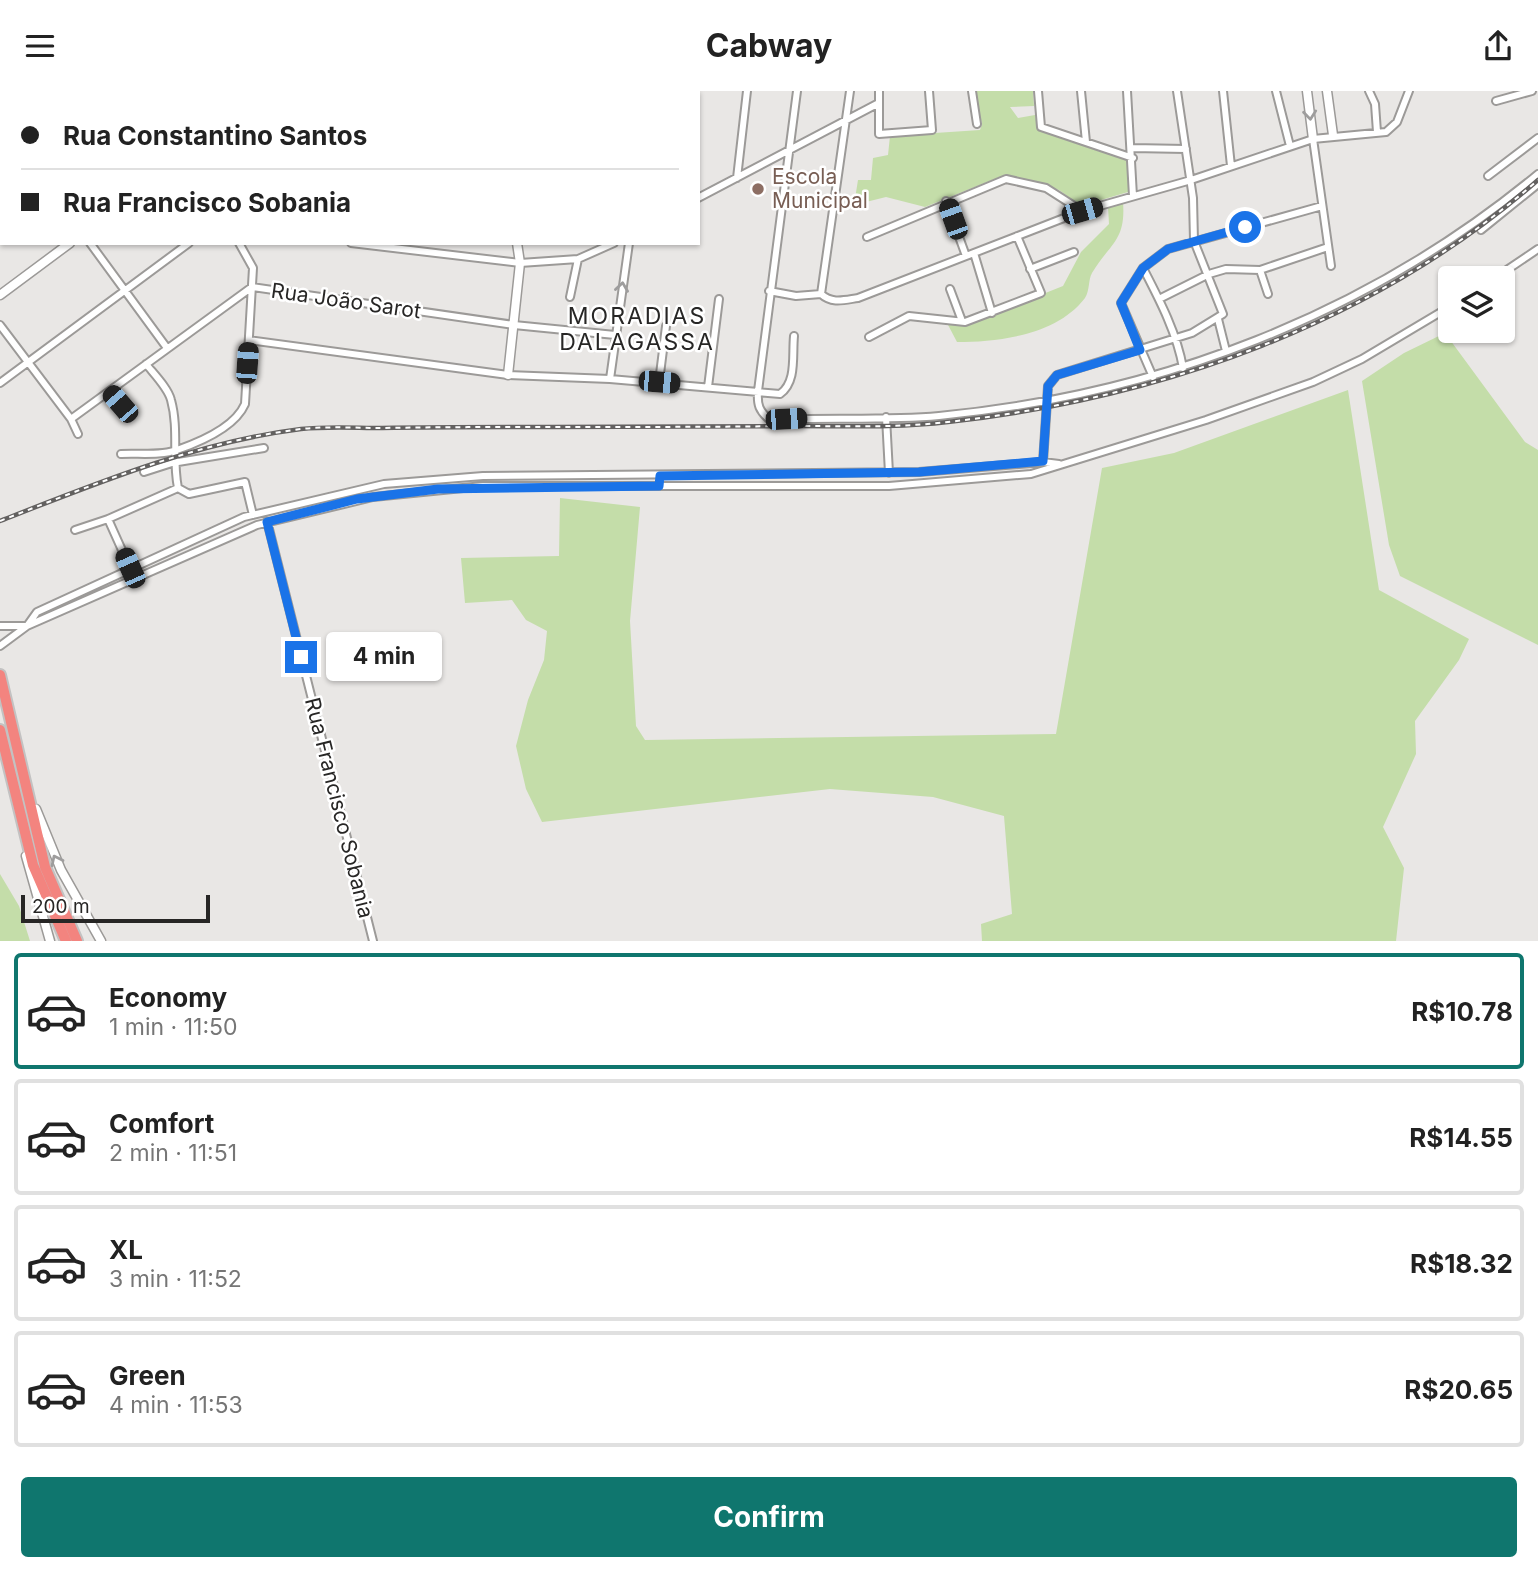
<!DOCTYPE html>
<meta charset="utf-8">
<style>
body{margin:0;font-family:Inter,sans-serif;background:#f6f6f6;color:#222;height:100vh;display:flex;flex-direction:column;font-size:26px;white-space:nowrap}
*{box-sizing:border-box;margin:0}
p{font-size:23px;color:#767676}
.icon{flex:none;width:38px;height:38px;fill:none;stroke:currentColor;stroke-width:2;stroke-linecap:round;stroke-linejoin:round}
.map{position:relative;height:850px;overflow:hidden}
.details{display:flex;flex-direction:column;background:#fff;flex:1}
.details>*{flex:none}
.guide{position:absolute;left:0px;top:0px;width:700px;height:154px;box-shadow:0 2px 5px #0004;display:grid;align-content:center;height:154px;padding:0 21px;background:#fff}
.tools{position:absolute;left:1438px;top:175px;display:grid;gap:14px}
.tools a{display:grid;place-items:center;width:77px;height:77px;border-radius:7px;background:#fff;box-shadow:0 2px 5px #0004;font-size:35px}
.scale{position:absolute;left:21px;bottom:18px;width:189px;box-sizing:border-box;padding-left:7px;border:4px solid #272625;border-top:0;font-size:19px;line-height:24px;white-space:nowrap;color:#272625;-webkit-text-stroke:5px #fff;paint-order:stroke}
.end{position:absolute;width:32px;height:32px;margin:-16px;border:9px solid #1a73e8;background:#fff;box-shadow:0 0 0 4px #fff}
.from{border-radius:50%}
.bubble{position:absolute;height:49px;border-radius:7px;background:#fff;box-shadow:0 2px 5px #0004;font-size:23px;font-weight:700;line-height:49px;text-align:center}
.car{position:absolute;width:21px;height:42px;margin:-21px -10px;border-radius:9px;box-shadow:0 0 5px 2px #0007;background:linear-gradient(#222 24%,#8ab4d8 0 40%,#222 0 76%,#8ab4d8 0 86%,#222 0)}
.guide b{display:flex;align-items:center;gap:24px;height:66px;font-size:26px}
.guide b+b{border-top:2px solid #e0e0e0}
.guide i{width:18px;height:18px;background:#222}
ul{padding:12px 0 0;list-style:none}
li{display:flex;align-items:center;gap:21px;height:116px;margin:0 14px 10px;padding:0 7px;border:4px solid #e0e0e0;border-radius:7px}
li div{flex:1}
li b{display:block;font-size:26px}
li em{font-style:normal;font-weight:700}
li.on{border-color:#0f766e}
li>.icon{width:63px;height:63px;stroke-width:1.5}
.button{display:flex;gap:14px;margin-top:auto;padding:14px 21px}
.button a{flex:1;height:80px;border-radius:7px;background:#0f766e;color:#fff;font-size:28px;font-weight:700;line-height:80px;text-align:center}
header{display:flex;justify-content:space-between;align-items:center;height:91px;padding:0 21px;background:#fff;font-size:32px;font-weight:700}
.map>svg:first-child{display:block}
.green{fill:#c4dda9}
.lines{fill:none;stroke-linecap:round;stroke-linejoin:round}
.street-casing{stroke:#9c9a98;stroke-width:10}
.secondary-casing{stroke:#9c9a98;stroke-width:11}
.highway-casing{stroke:#c3c2c2;stroke-width:14}
.street{stroke:#fff;stroke-width:6}
.secondary{stroke:#fff;stroke-width:8}
.highway{stroke:#f3847f;stroke-width:10}
.rail-casing{stroke:#636160;stroke-width:4.5}
.rail{stroke:#fff;stroke-width:2;stroke-dasharray:5;stroke-linecap:butt}
.oneway{stroke:#9e9d9d}
.route{stroke:#1a73e8;stroke-width:9}
.education-dot{fill:#8d6e63;stroke:#fff;stroke-width:2.5}
.labels{text-anchor:middle;stroke-width:5;stroke-linejoin:round;paint-order:stroke}
.education-label{font-size:21px;fill:#785e54;stroke:#fff;text-anchor:start}
.street-label{font-size:21px;fill:#272625;stroke:#fff}
.neighbourhood-label{font-size:23px;letter-spacing:2px;fill:#272625;stroke:#fff}
</style>
<header><svg class="icon" aria-label="menu" viewBox="0 0 24 24"><path d="M4 6h16M4 12h16M4 18h16"/></svg>Cabway<svg class="icon" aria-label="share" viewBox="0 0 24 24"><path d="M12 15V3M7 8l5-5 5 5M5 13v7h14v-7"/></svg></header>
<div class="map">
<svg width="1538" height="850" viewBox="0 0 1538 850">
<rect width="100%" height="100%" fill="#e9e7e5"/>
<path class="green" d="M974,0H1033L1034,15L1010,16L1018,27L1035,24L1038,37L1129,70L1128,101L1081,115L1059,99L1012,85H1002L925,116L886,106L854,114L858,89H871L873,67L888,64L890,45L980,39L982,33Z
M1123,111C1126,150 1110,152 1092,182C1088,189 1090,199 1085,207C1057,244 999,251 957,251L947,232L968,233L1063,195L1081,161L1109,133L1108,116Z
M1445,242L1525,351L1538,359V554L1400,485L1389,454L1362,290L1404,262Z
M1348,299L1379,499L1469,548L1459,569L1415,630L1416,663L1383,736L1404,777L1396,850H982L981,833L1012,823L1004,725L933,706L830,698L542,731L526,698L516,655L528,609L544,569L547,540L526,529L512,509L465,512L461,467L559,465L560,407L640,416L630,530L636,635L645,649L1056,643L1102,377L1174,362Z
M0,783L19,815L30,850H0Z"/>
<g class="lines">
<defs>
<path id="street" d="M265,0L266,2
M797,0L758,300C757,314 759,320 770,329C826,326 883,330 939,325C1158,304 1368,224 1538,83
M879,0V43L932,39L929,0
M972,0L977,33
M1038,0L1041,36L1133,67
M1081,0L1086,51
M1127,0L1133,105
M1223,0L1231,75
M1276,0L1290,55
M1369,0L1375,13L1377,41
M33,2L36,0
M155,2L157,0
M393,2L395,0
M1496,10L1532,0
M0,26L2,25
M1313,48L1331,175
M1132,57L1186,58
M1488,85L1538,47
M737,87L747,0
M698,107L877,13
M946,110L966,165
M0,114L2,112
M1481,139L1538,93
M867,146L1006,88L1046,97L1082,120
M90,152L167,257
M351,152L520,172L578,168L614,152
M974,162L992,222
M1143,177C1159,208 1177,242 1183,277
M1030,178L1074,161
M1260,179L1268,203
M1495,187L1538,158
M950,198L962,230
M769,200L796,205L821,203
M821,203C832,213 844,209 858,207L1082,120L1191,89L1313,48L1386,41L1397,31L1409,0
M821,203L850,0
M570,206L578,168
M1159,208L1209,183L1226,178L1260,179L1328,156
M1218,228L1226,260
M0,234L71,328L78,343
M869,246L909,225L965,231L1041,202L1017,145
M249,249L508,284L610,288L780,303C797,291 792,265 794,245
M146,273C154,283 168,297 171,309C179,338 172,368 178,397L189,403L245,391L253,424
M1153,286L1121,212L1143,177L1168,158L1322,115
M610,288L629,152
M659,291L666,235
M0,292L189,152
M708,296L719,208
M110,301L131,325
M886,326L889,382
M71,328L252,196L514,234L615,244
M121,363C138,362 161,365 177,359C200,351 235,336 245,313L253,177L239,152
M1043,371L1048,295L1057,284L1192,242L1223,223L1194,150L1193,107L1177,0
M144,381L172,372L264,357
M108,428L130,477
M267,430L373,850
M75,439L108,428L178,397
M0,535H25
M27,535L37,521L244,426L384,393L483,385L919,381L1043,371L1059,373
M0,555L27,535L257,434L373,406L483,395H889L1031,383L1206,329L1313,291L1362,268L1451,215"/>
<path id="secondary" d="M128,0L129,2
M423,0L424,2
M1307,0L1313,48
M1327,0L1333,44
M275,2L277,0
M0,35L2,37
M0,204L70,152
M508,284L520,172L517,152
M36,718L61,779L101,850
M26,765L50,850"/>
<path id="highway" d="M0,584L45,776L77,850
M0,639L33,774L66,850"/>
</defs>
<use href="#street" class="street-casing"/>
<use href="#secondary" class="secondary-casing"/>
<use href="#highway" class="highway-casing"/>
<use href="#street" class="street"/>
<use href="#secondary" class="secondary"/>
<use href="#highway" class="highway"/>
<defs>
<path id="rail" d="M0,430C97,392 197,351 301,338C328,335 356,337 382,337C439,336 495,336 552,336C633,336 714,336 795,335C846,335 898,337 948,331C1163,307 1374,232 1538,89"/>
</defs>
<use href="#rail" class="rail-casing"/>
<use href="#rail" class="rail"/>
</g>
<defs><path id="oneway-chevron" d="M-2-3.5L2.5 0L-2 3.5" fill="none" stroke-width="1.6" stroke-linecap="round" stroke-linejoin="round" transform="scale(1.75)"/></defs>
<g class="oneway">
<use href="#oneway-chevron" transform="translate(1310 24) rotate(84)"/>
<use href="#oneway-chevron" transform="translate(622 196) rotate(-82)"/>
<use href="#oneway-chevron" transform="translate(56 769) rotate(-116)"/>
</g>
<g class="lines">
<path class="route" d="M301,566L267,431L357,408L438,398L659,395L660,385L919,381L1043,370L1048,295L1057,284L1140,259L1121,212L1143,177L1168,158L1245,136"/>
</g>
<circle class="education-dot" cx="758" cy="98" r="7"/>
<g class="labels">
<g class="education-label">
<text x="772" y="93">Escola<tspan x="772" dy="24">Municipal</tspan></text>
</g>
<g class="street-label">
<text transform="translate(346 210) rotate(8)" y="7">Rua João Sarot</text>
<text transform="translate(339 717) rotate(76)" y="7">Rua Francisco Sobania</text>
</g>
<g class="neighbourhood-label">
<text x="637" y="233">MORADIAS<tspan x="637" dy="26">DALAGASSA</tspan></text>
</g>
</g>
</svg>
<div class="tools">
<a><svg class="icon" aria-label="layers" viewBox="0 0 24 24"><path d="M12 4l9 5-9 5-9-5zM3 14l9 5 9-5"/></svg></a>
</div>
<div class="scale">200 m</div>
<i class="end from" style="left:1245px;top:136px"></i>
<i class="end" style="left:301px;top:566px"></i>
<div class="bubble" style="left:326px;top:541px;width:116px">4 min</div>
<i class="car" style="left:1082px;top:120px;rotate:74deg"></i>
<i class="car" style="left:953px;top:128px;rotate:340deg"></i>
<i class="car" style="left:247px;top:272px;rotate:4deg"></i>
<i class="car" style="left:659px;top:291px;rotate:95deg"></i>
<i class="car" style="left:120px;top:313px;rotate:319deg"></i>
<i class="car" style="left:786px;top:328px;rotate:87deg"></i>
<i class="car" style="left:130px;top:477px;rotate:336deg"></i>
<div class="guide">
<b><i class="from"></i>Rua Constantino Santos</b>
<b><i></i>Rua Francisco Sobania</b>
</div>
</div>
<section class="details">
<ul>
<li class="on"><svg class="icon" aria-label="car" viewBox="0 0 24 24"><path d="M5 17H2v-5l4-1 3-4h7l3 4 3 1v5h-3M9 17h6M6 11h13"/><circle cx="7" cy="17" r="2"/><circle cx="17" cy="17" r="2"/></svg><div><b>Economy</b><p>1 min · 11:50</p></div><em>R$10.78</em></li>
<li><svg class="icon" aria-label="car" viewBox="0 0 24 24"><path d="M5 17H2v-5l4-1 3-4h7l3 4 3 1v5h-3M9 17h6M6 11h13"/><circle cx="7" cy="17" r="2"/><circle cx="17" cy="17" r="2"/></svg><div><b>Comfort</b><p>2 min · 11:51</p></div><em>R$14.55</em></li>
<li><svg class="icon" aria-label="car" viewBox="0 0 24 24"><path d="M5 17H2v-5l4-1 3-4h7l3 4 3 1v5h-3M9 17h6M6 11h13"/><circle cx="7" cy="17" r="2"/><circle cx="17" cy="17" r="2"/></svg><div><b>XL</b><p>3 min · 11:52</p></div><em>R$18.32</em></li>
<li><svg class="icon" aria-label="car" viewBox="0 0 24 24"><path d="M5 17H2v-5l4-1 3-4h7l3 4 3 1v5h-3M9 17h6M6 11h13"/><circle cx="7" cy="17" r="2"/><circle cx="17" cy="17" r="2"/></svg><div><b>Green</b><p>4 min · 11:53</p></div><em>R$20.65</em></li>
</ul>
<div class="button"><a>Confirm</a></div>
</section>
